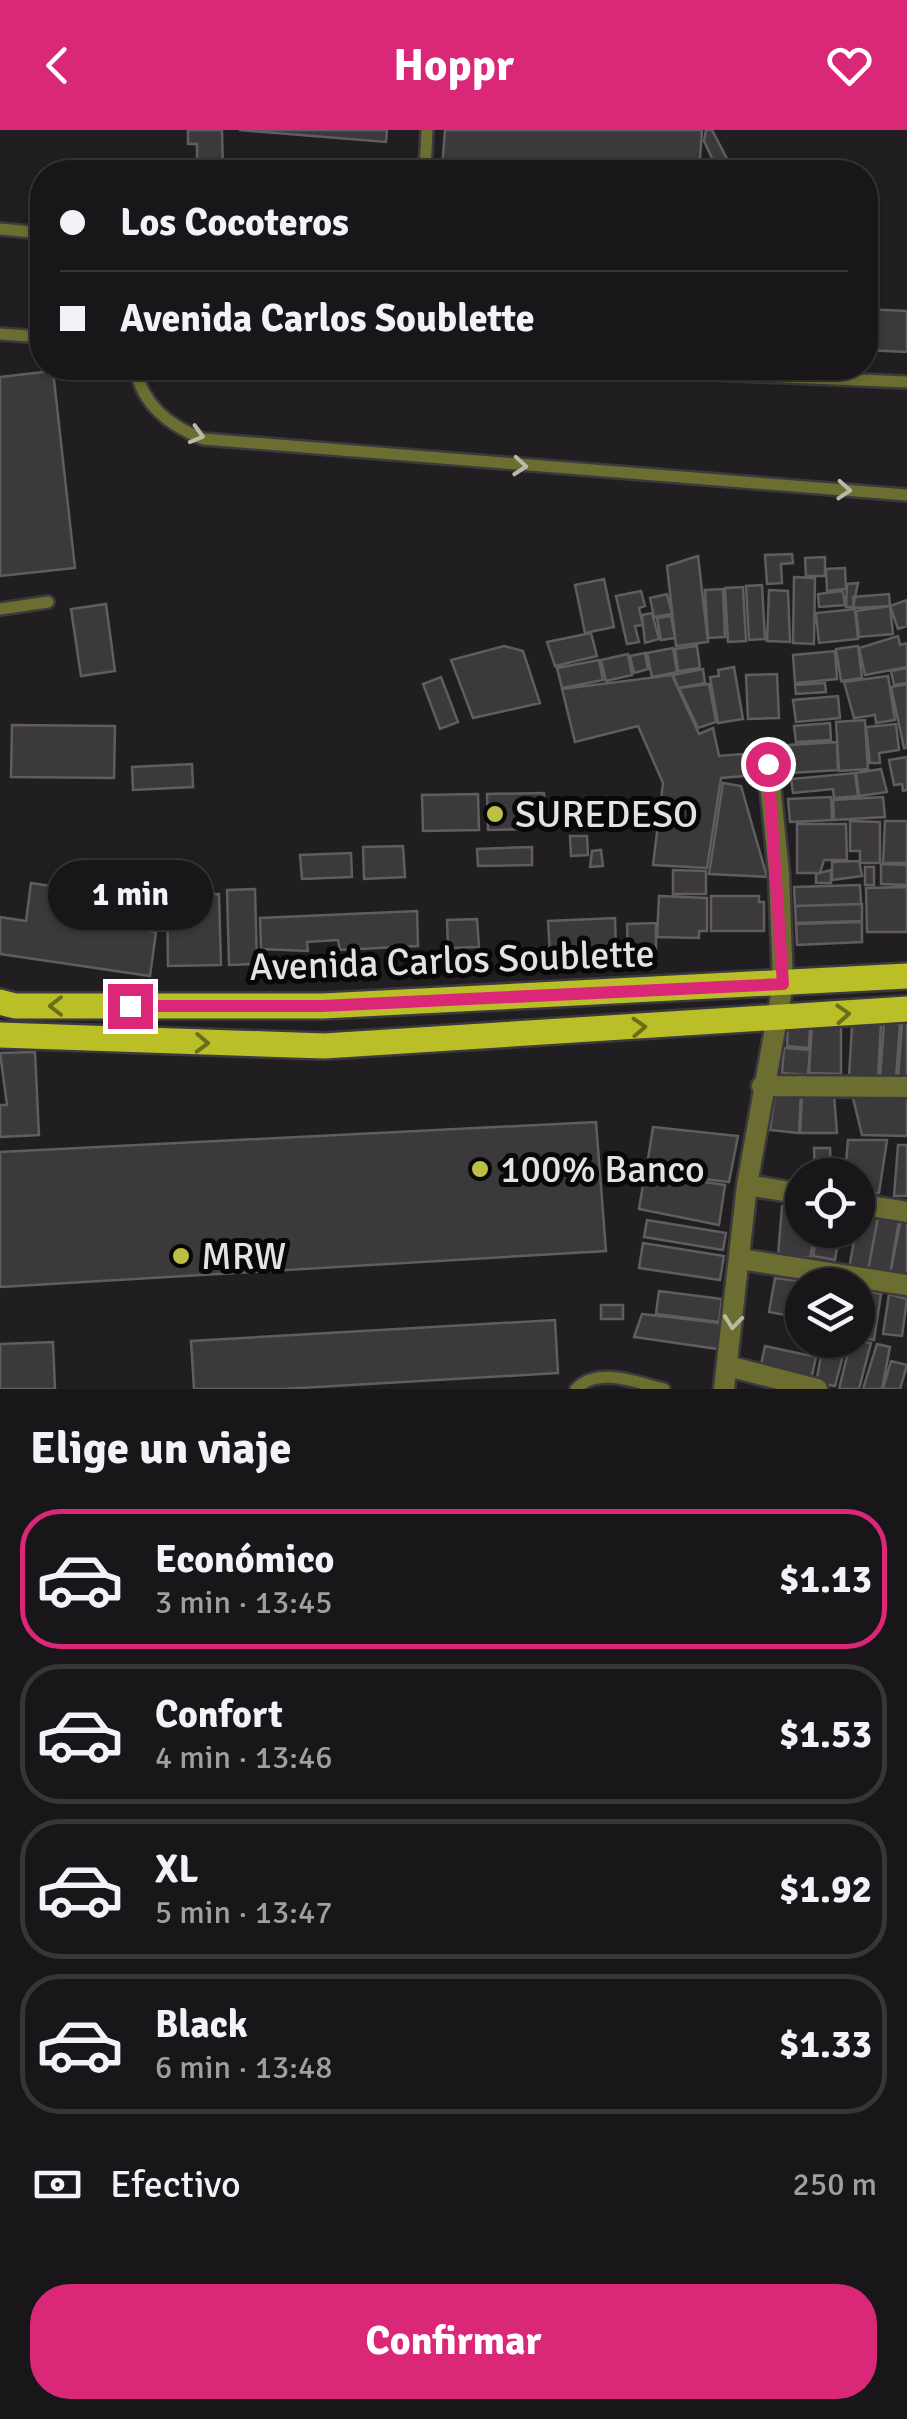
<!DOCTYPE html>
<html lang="es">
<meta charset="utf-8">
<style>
body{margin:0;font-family:Signika,sans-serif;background:#211f21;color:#f1f3f6;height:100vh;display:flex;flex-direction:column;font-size:38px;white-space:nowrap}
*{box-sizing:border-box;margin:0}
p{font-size:32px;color:#9f9fa2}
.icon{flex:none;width:55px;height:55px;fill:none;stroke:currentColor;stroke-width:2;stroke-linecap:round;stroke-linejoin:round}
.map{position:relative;height:1259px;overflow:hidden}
.side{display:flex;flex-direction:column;background:#181618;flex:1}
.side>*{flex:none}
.top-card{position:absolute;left:30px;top:30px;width:848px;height:220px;border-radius:40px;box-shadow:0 2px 8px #0004,0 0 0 2px #363537;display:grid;align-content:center;height:220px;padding:0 30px;background:#181618}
.controls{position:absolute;left:785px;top:1028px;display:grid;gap:20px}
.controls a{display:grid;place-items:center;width:90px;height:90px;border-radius:50%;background:#181618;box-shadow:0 2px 8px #0004,0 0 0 2px #363537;font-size:50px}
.end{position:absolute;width:45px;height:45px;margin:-22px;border:12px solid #db2777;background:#fff;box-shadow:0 0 0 5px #fff}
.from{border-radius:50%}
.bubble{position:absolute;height:70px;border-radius:35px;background:#181618;box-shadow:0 2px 8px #0004,0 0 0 2px #363537;font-size:32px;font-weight:700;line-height:70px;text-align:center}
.top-card b{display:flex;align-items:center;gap:35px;height:95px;font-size:38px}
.top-card b+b{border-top:2px solid #363537}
.top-card i{width:25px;height:25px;background:#f1f3f6}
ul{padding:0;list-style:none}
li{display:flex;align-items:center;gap:30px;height:140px;margin:0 20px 15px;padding:0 10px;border:5px solid #363537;border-radius:40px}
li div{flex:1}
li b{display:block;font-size:38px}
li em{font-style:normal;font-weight:700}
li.on{border-color:#db2777}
li>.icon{width:90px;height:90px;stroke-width:1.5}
h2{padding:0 30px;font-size:45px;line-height:120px}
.pay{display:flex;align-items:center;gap:25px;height:110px;padding:0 30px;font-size:38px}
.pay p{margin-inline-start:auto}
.primary-button{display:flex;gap:20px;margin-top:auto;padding:20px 30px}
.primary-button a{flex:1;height:115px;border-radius:40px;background:#db2777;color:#fff;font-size:40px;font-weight:700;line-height:115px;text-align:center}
header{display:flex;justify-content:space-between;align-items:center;height:130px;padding:0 30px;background:#db2777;color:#fff;font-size:45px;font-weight:700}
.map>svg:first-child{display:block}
.building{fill:#3c393c;stroke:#605d60;stroke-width:2.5}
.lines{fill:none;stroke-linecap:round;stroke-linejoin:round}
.lane-casing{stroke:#3b393b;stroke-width:16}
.street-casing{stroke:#3b393b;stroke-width:25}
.primary-casing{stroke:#3b393b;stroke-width:30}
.lane{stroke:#6b6e30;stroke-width:11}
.street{stroke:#6b6e30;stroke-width:20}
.primary{stroke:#babf28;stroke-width:25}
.oneway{stroke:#bab9a5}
.oneway2{stroke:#6a6d1a}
.route{stroke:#db2777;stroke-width:12}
.poi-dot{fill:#bbc045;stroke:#090809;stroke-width:4}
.labels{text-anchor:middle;stroke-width:10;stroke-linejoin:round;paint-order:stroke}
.poi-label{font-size:38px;fill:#e4e2e4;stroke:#090809;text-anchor:start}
.street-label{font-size:38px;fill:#e4e2e4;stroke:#090809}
</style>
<header><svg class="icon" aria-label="back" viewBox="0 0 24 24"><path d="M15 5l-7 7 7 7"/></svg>Hoppr<svg class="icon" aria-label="heart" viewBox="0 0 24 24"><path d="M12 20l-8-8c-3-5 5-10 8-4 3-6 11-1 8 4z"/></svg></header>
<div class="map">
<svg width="907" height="1259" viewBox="0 0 907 1259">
<rect width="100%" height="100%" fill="#201e20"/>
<path class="building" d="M188,0H222L223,42H197V14H188Z
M239,0H387L386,12Z
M445,0H702L699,42L442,39Z
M706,0H712L734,42L716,37L704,11Z
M865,179L907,181V222L865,220Z
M53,241L75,438L0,446V247Z
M792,424L793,433L781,434L782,453L767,454L765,425Z
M698,426L708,512L676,516L667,436Z
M825,427V446H806L805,428Z
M845,438L846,459L827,461L826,439Z
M794,447L815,448L814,514L793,513Z
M604,449L614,497L585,503L575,455Z
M858,453L853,477H846L847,454Z
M762,455L765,509L749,510L746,456Z
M743,457L746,511L728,512L725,458Z
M723,459L725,507L708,508L705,460Z
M769,460L788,461L790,512L767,511Z
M641,461L645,476L639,478L643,495L635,496L639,512L627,514L616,466Z
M843,461L845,475L819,477L818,464Z
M667,464L672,484L654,487L650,468Z
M889,464L890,476L854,478L853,467Z
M907,470V496L898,499L890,476Z
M106,474L115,541L81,546L71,479Z
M890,476L893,504L859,507L856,481Z
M855,479L858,509L819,513L816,483Z
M652,483L659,509L645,513L642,485Z
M671,486L675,508L661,510L657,488Z
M591,503L597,526L555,536L547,512Z
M898,506L900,515L907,513V537L865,545L859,518Z
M504,516L523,521L540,573L473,588L451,530Z
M697,516L700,538L678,541L675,519Z
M858,516L862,548L841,551L836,519Z
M673,518L677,542L652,547L647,523Z
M835,521L837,549L795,553L793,525Z
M645,523L648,539L634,543L630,526Z
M628,524L632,545L606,551L601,530Z
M599,530L603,550L562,558L557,538Z
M734,537L743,589L718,593L710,547L719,546L718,540Z
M907,538V553L894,555L891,541Z
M703,539L705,553L678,558L673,545Z
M777,544L779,588L748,589L746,545Z
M672,545L699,604L713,598L719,626L742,624L744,646L721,648L707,738L653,735L663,653L638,596L575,612L562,559Z
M888,546L895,590L876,593L875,585L854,588L844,552Z
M441,547L458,592L440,599L423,554Z
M825,553L826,562L796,564L795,555Z
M709,554L716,592L698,598L679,558Z
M907,554V618H904L891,557Z
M838,566L840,588L796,592L793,570Z
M865,590L868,639L839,641L836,592Z
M830,593L831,610L796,612L794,596Z
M896,594L899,620L879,623L880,633H870L866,597Z
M12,595L115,596L114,648L11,647Z
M837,612L838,640L791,643L789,615Z
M907,627V660L903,661L902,654L894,655L889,630Z
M192,634L193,657L133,660L132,637Z
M881,639L887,662L859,666L856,643Z
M855,643L858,666L834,668L833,659L793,663L791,649Z
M723,653L741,656L767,747L709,744Z
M544,663L545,684L530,685V699L488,700L487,664Z
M478,664L479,700L423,701L422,665Z
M831,667L832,690L790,692L788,669Z
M883,667L885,687L834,690L833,670Z
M850,691L880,692V733H860V721H850Z
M885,691H907V733H883Z
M797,694H846L847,730H824L820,743H797Z
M570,706H587L588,725L571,726Z
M403,716L405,747L364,749L363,717Z
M532,717V735L478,736L477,719Z
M601,720L603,736L590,737L592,721Z
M351,723L352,747L302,749L300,725Z
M859,731L862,746L832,750V732Z
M881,734L907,735V755L881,754Z
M865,737H874V755H865Z
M673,740L706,741V764H673Z
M831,740V753H816V744Z
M31,753L84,761L79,791L156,802L150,846L0,824V787L26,791Z
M860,755L861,774L795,776L794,757Z
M907,757V802H867L866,758Z
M255,759L257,834L229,835L227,760Z
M219,764L221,835L168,836L167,765Z
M659,766L707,768V801H699V808L657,807Z
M711,766H759V772H764V801H711Z
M862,774V791L796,793L795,776Z
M417,781L418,816L340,820L338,810L307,812L308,821L261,819L260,788Z
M615,788L616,821L550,824L548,791Z
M477,789L479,817L448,818L447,790Z
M862,792V812L797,815L796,794Z
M656,793V818L628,819L627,794Z
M884,893L900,894L896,949L880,948Z
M902,893H907V949L898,948Z
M870,894L881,895L878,948L849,946L852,896Z
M788,895L810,897L809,918L787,916Z
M812,895L841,896V944L809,943Z
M784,918L810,920L808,945L782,943Z
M35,922L39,1005L0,1007V975H7L0,923Z
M775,964L801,965L799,1003L770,1000Z
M852,964L907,965V1006L862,1005Z
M802,965H834L837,1003H800Z
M596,992L606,1121L0,1157V1022Z
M653,997L738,1006L729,1052L646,1042Z
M848,1010H887L879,1063L858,1062V1045H845Z
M898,1015H907V1066H894Z
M814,1018H830L831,1045H815Z
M645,1043L725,1055L719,1095L639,1079Z
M782,1076L802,1077V1100H815L810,1128L778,1126Z
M859,1082L878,1087L868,1141L849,1139Z
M878,1087L899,1091L890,1144L868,1141Z
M901,1089L907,1091V1148L890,1144Z
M647,1090L726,1103L723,1120L644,1107Z
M818,1100H840L835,1130L813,1126Z
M643,1113L724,1126L720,1150L639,1138Z
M775,1148L799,1151L791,1186L769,1182Z
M858,1159L881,1164L874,1210L858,1207Z
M659,1161L722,1169L719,1192L656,1184Z
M889,1164L907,1169L902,1206L883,1204Z
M601,1175H623V1189H601Z
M642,1184L720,1193L718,1219L634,1207Z
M555,1190L558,1243L283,1259H194L191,1211Z
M824,1210H847L835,1256L816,1253Z
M851,1210L871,1213L859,1259H839Z
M53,1212L55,1259H0V1214Z
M877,1214L890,1217L882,1259H863Z
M765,1216L816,1227L811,1250L760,1239Z
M891,1231L907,1235L900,1259H883Z"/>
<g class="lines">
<defs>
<path id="lane" d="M425,42L427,0
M0,99L42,103
M0,204L42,207
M135,238C143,275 168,295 203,309L907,365
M566,238L907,252
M0,479L48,472
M576,1259C598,1236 637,1253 664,1259"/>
<path id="street" d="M762,956L907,957
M747,1055L802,1064
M858,1074L907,1082
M740,1129L907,1155
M728,1236L817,1259
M724,1259L747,1055L783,854L779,743L768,634"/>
<path id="primary" d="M0,872L15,876H323L907,846
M0,905L324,916L907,879"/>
</defs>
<use href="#lane" class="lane-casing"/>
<use href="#street" class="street-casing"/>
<use href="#primary" class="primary-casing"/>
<use href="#lane" class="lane"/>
<use href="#street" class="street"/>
<use href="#primary" class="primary"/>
</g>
<defs><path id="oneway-chevron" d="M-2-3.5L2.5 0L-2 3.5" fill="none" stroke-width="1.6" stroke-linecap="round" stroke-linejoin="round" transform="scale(2.5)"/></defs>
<g class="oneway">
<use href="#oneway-chevron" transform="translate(197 305) rotate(16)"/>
<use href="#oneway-chevron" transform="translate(520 336) rotate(5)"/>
<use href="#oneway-chevron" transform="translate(844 360) rotate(4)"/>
<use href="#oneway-chevron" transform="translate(733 1192) rotate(96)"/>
</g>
<g class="oneway2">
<use href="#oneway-chevron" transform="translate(56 876) rotate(180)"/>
<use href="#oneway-chevron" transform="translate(843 884) rotate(-4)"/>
<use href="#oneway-chevron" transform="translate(639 897) rotate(-3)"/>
<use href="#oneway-chevron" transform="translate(202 913) rotate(2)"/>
</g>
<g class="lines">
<path class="route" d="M130,876H322L783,854L768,634"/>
</g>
<g class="poi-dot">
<circle cx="495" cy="684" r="10"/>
<circle cx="480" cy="1039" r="10"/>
<circle cx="181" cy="1126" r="10"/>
</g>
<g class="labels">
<g class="poi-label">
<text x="515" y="697">SUREDESO</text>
<text x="500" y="1052">100% Banco</text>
<text x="201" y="1139">MRW</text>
</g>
<g class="street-label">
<text transform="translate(452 830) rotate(-2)" y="13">Avenida Carlos Soublette</text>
</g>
</g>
</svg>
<div class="controls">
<a><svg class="icon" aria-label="locate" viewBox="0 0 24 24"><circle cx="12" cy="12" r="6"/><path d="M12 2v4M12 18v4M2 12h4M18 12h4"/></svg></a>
<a><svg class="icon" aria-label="layers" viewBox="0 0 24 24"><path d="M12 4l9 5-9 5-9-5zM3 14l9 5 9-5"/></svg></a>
</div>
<i class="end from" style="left:768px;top:634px"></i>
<i class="end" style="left:130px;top:876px"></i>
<div class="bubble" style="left:48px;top:730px;width:165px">1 min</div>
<div class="top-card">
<b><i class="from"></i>Los Cocoteros</b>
<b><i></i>Avenida Carlos Soublette</b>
</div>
</div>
<section class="side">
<h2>Elige un viaje</h2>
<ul>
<li class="on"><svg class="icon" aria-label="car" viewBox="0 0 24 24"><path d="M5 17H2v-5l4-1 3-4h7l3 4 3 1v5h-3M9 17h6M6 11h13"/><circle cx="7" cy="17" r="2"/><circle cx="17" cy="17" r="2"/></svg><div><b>Económico</b><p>3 min · 13:45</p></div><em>$1.13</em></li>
<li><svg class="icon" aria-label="car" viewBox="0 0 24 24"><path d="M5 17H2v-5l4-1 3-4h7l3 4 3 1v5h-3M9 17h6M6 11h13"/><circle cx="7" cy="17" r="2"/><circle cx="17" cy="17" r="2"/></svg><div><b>Confort</b><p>4 min · 13:46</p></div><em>$1.53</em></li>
<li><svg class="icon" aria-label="car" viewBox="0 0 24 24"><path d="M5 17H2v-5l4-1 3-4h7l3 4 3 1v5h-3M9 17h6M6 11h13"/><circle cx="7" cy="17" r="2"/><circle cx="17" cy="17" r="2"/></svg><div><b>XL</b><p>5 min · 13:47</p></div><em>$1.92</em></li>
<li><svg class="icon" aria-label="car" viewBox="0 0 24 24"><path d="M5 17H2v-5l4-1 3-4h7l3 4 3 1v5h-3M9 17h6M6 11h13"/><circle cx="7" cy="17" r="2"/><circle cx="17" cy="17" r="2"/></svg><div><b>Black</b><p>6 min · 13:48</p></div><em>$1.33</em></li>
</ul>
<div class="pay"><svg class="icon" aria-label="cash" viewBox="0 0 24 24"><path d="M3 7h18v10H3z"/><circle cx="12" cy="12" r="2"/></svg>Efectivo<p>250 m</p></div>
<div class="primary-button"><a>Confirmar</a></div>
</section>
